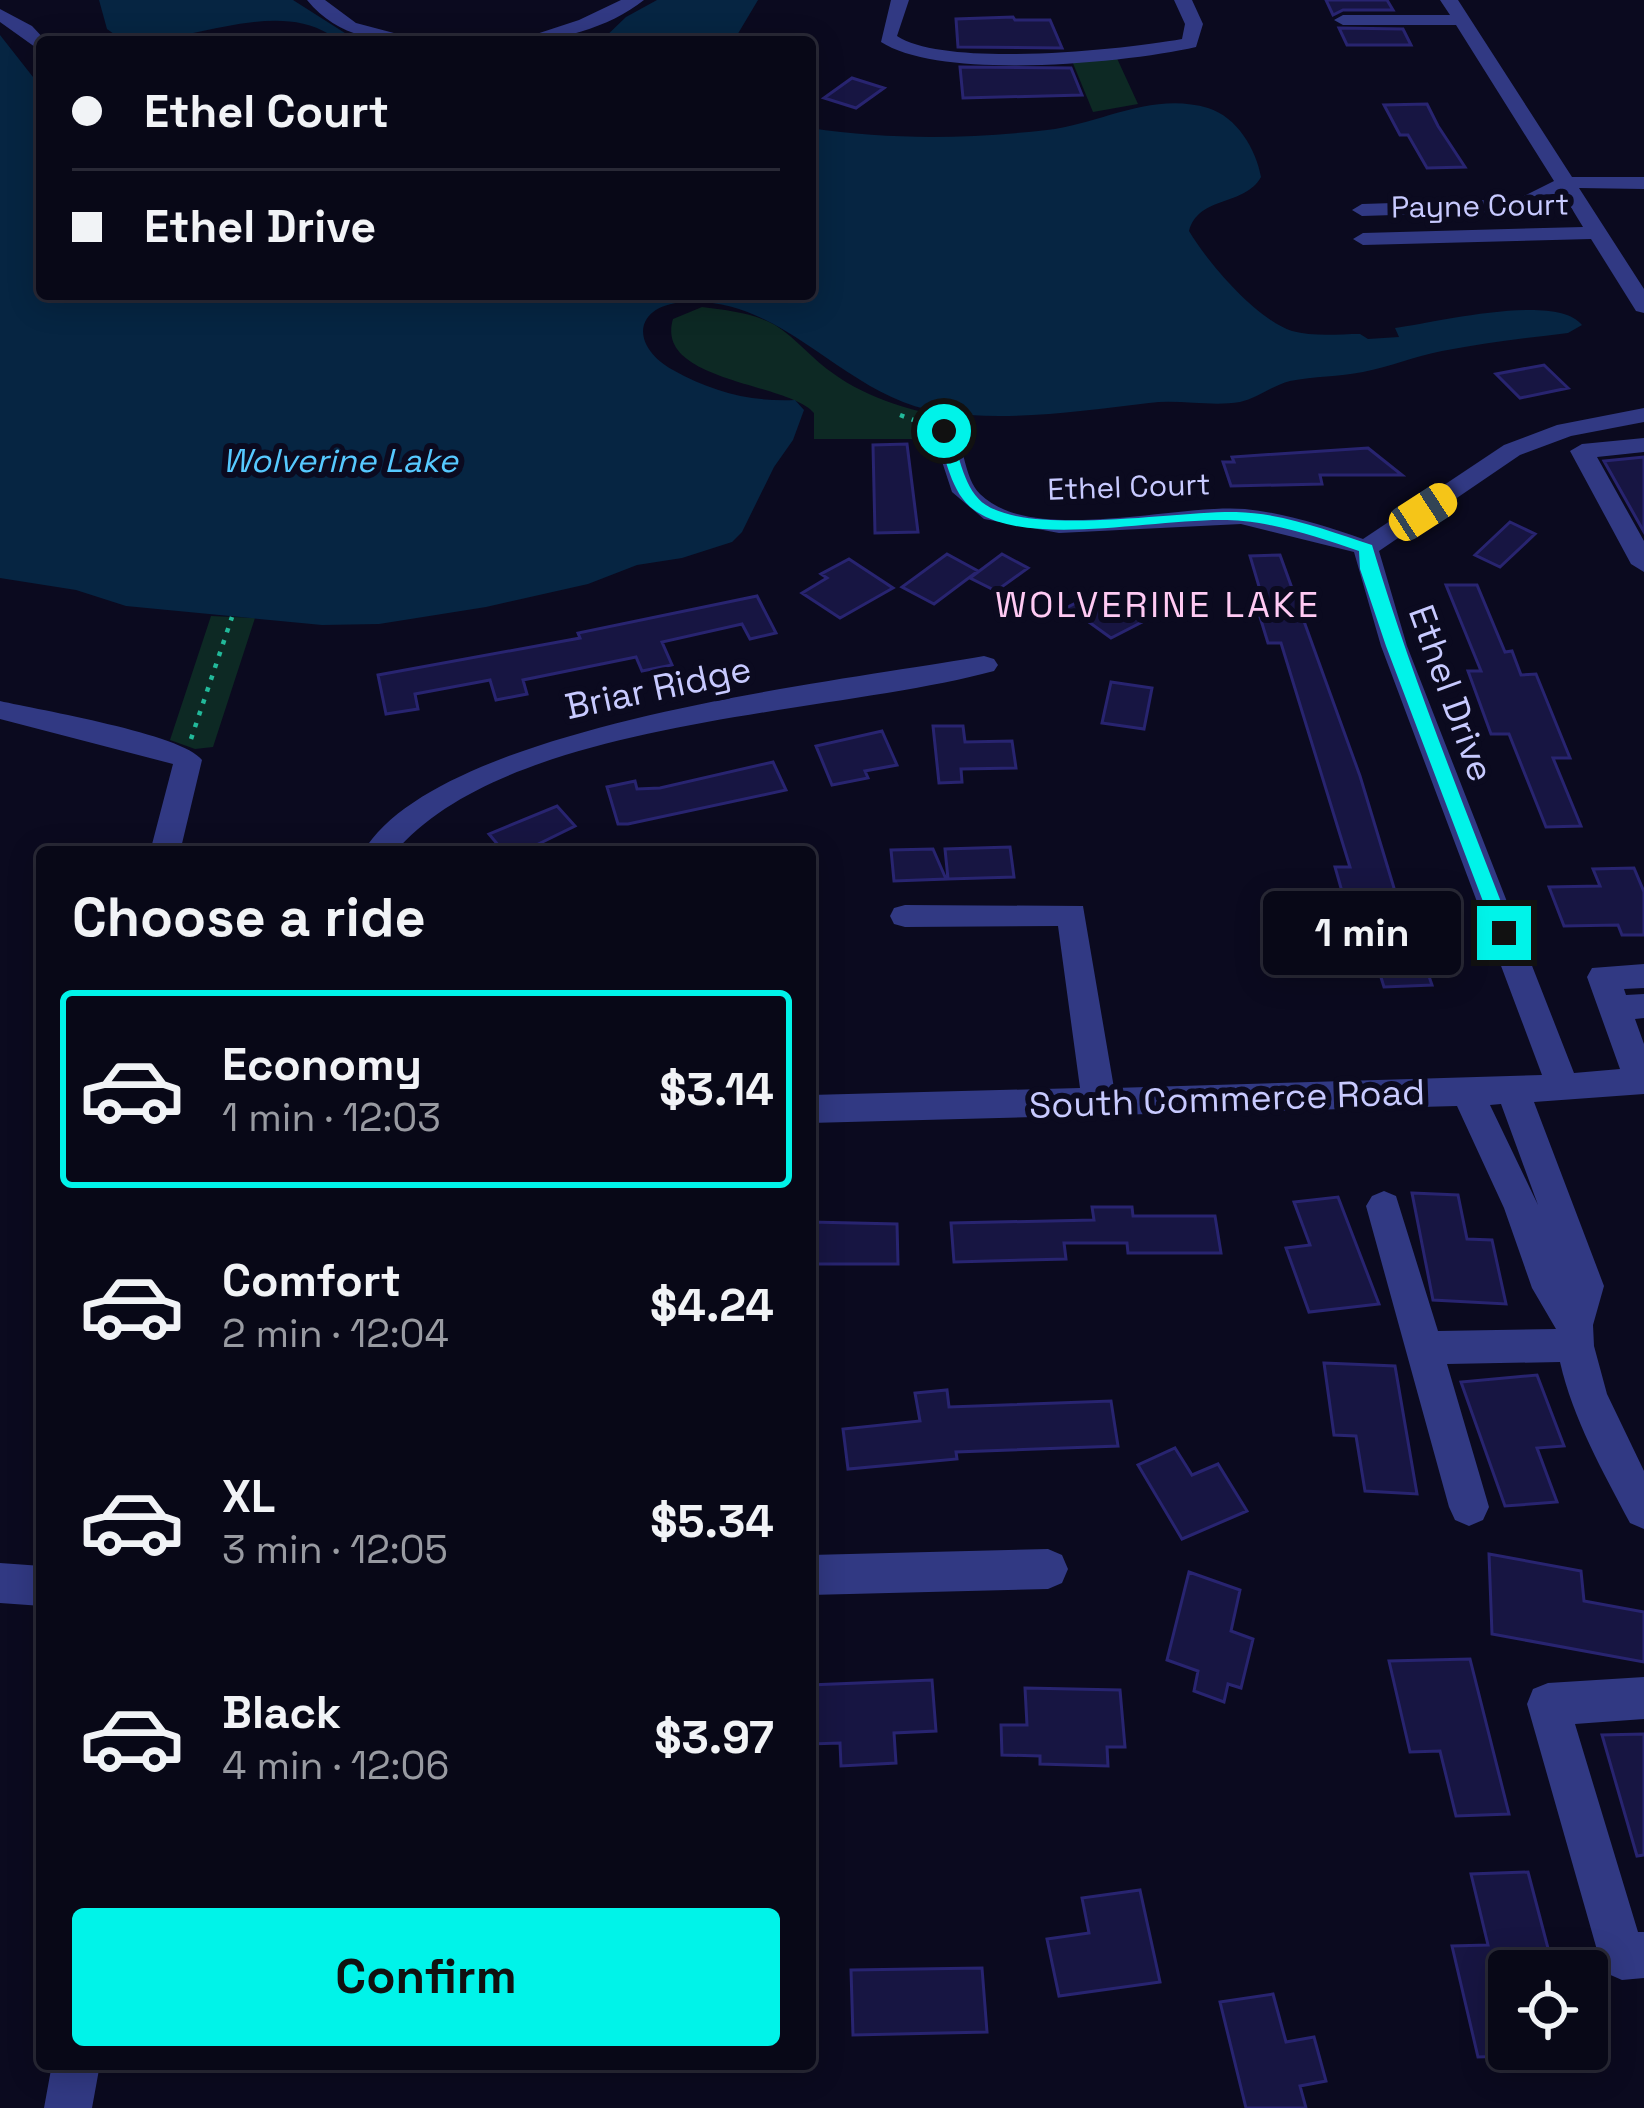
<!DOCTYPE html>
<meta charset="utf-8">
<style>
body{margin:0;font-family:"Space Grotesk",sans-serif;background:#161624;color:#f1f3f6;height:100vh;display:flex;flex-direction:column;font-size:45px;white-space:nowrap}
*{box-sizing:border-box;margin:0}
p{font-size:39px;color:#989aa1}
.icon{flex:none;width:66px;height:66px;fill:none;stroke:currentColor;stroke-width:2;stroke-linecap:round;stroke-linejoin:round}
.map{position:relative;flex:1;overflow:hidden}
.sheet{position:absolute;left:36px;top:846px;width:780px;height:1224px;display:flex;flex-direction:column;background:#080817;border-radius:12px;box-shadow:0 6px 30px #0003,0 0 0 3px #292936}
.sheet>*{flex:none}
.hud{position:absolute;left:36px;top:36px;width:780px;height:264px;border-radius:12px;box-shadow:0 6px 30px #0003,0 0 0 3px #292936;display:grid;align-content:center;height:264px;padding:0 36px;background:#080817}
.tools{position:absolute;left:1488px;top:1950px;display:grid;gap:24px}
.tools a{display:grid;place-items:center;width:120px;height:120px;border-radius:12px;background:#080817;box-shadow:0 6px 30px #0003,0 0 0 3px #292936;font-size:60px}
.end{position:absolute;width:54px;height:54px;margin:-27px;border:15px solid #00f3e9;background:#111;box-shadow:0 0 0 6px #111}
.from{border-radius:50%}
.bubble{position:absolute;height:84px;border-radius:12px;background:#080817;box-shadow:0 6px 30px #0003,0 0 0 3px #292936;font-size:39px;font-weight:600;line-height:84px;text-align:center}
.car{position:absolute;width:36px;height:72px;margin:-36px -18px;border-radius:15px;box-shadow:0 0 9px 3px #0007;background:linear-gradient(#f5c518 24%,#345 0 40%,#f5c518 0 76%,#345 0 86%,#f5c518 0)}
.hud b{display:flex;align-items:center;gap:42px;height:114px;font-size:45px}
.hud b+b{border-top:3px solid #292936}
.hud i{width:30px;height:30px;background:#f1f3f6}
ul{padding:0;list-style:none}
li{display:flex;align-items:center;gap:36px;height:198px;margin:0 24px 18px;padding:0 12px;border:6px solid transparent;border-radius:12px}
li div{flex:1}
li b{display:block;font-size:45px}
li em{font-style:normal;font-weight:600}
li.on{border-color:#00f3e9}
li>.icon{width:108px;height:108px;stroke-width:1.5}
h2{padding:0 36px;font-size:54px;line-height:144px}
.cta{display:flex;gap:24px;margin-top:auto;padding:24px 36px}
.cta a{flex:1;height:138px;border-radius:12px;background:#00f3e9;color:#111;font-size:48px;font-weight:600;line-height:138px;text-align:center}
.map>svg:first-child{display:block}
.green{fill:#0d2924}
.water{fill:#062542}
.building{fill:#171542;stroke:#282470;stroke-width:3}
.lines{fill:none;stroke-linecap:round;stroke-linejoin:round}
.path{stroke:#22b99a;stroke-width:4.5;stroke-dasharray:4.5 8;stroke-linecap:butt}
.minor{fill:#313983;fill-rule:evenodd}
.route{fill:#00f3e9}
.labels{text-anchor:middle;stroke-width:12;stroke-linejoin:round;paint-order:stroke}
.far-street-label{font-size:30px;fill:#c8caff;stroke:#0b0a1f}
.far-water-label{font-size:33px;font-style:italic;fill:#56c9ff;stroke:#0b0a1f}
.far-quarter-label{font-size:36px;letter-spacing:3px;fill:#ffcaf3;stroke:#0b0a1f}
.street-label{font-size:36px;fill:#c8caff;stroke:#0b0a1f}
</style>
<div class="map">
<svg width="1644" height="2108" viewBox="0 0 1644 2108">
<rect width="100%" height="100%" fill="#0b0a1f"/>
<path class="green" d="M1115,54L1138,104L1093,112L1070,56Z
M702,307C726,310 754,313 775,325C797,339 813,360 834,374C865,397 921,416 959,417L962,439H814V413C788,382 654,382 673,319Z
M211,616L255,618L213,747L195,749L170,740Z"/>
<path class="water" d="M99,0H293L359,42H323L329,34C272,0 195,42 125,42L107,29Z
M657,0H758L733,42H600L626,17Z
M0,35L33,77V97L42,113V294H810V128C891,140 966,139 1047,130C1100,124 1152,91 1208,108C1237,117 1256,149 1261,177C1244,207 1199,195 1189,231C1208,263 1256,319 1292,331C1313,337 1339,334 1360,334L1368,339L1399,337L1395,328C1434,323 1556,292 1582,325L1568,333C1526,338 1484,343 1442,351C1415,356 1390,367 1363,372C1339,377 1314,376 1290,381C1273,385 1258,398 1240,402C1211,407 1179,399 1149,403C1080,411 1009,422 940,412C844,398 785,295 684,302C632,306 631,347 673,370C712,392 751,402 795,400L804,410L793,440L774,467L742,532L732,542L682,558L637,565L588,584L486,607L379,624L322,625L126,606L76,590L0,578Z"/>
<path class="building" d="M1326,0H1387L1393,10H1343L1333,15Z
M1013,17L1015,20H1050L1062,48L958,47L956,19Z
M1339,28L1403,29L1411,45H1347Z
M960,67L1071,68L1082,95L963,98Z
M852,78L884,88L856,108L824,98Z
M1427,104L1438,126L1465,167L1427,168L1408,135H1400L1384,105Z
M1544,365L1568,388L1520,398L1496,374Z
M907,444L918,532L875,533L873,445Z
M1368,448L1402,475H1320L1322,484L1231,486L1223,462H1234L1232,457Z
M1644,457V532L1604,461Z
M1510,522L1535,534L1500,567L1475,555Z
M947,554L978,571L934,604L902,587Z
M1002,554L1028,568L996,591L970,578Z
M1280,555L1360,776L1404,921H1410L1432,985L1384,987L1375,958H1346L1339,934L1352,933L1351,923L1335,867H1350L1281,643H1268L1260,617H1268L1250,556Z
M849,559L893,588L840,618L802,593L827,578L821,574Z
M1446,585H1477L1505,652L1512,651L1521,675L1536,674L1570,758H1553L1581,826L1546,827L1509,734H1491L1468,671H1481Z
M1101,590L1144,621L1111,638L1068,607Z
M757,596L776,633L750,639L742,624L662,642L672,665L642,671L636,657L523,680L527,694L496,700L490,680L415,694L418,709L386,714L378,675L580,638L578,633Z
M1111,682L1152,688L1144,729L1102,723Z
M933,726H963L965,742L1012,741L1016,768L961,769L962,782L939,783Z
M882,731L897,765L865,771L868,778L832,785L816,746Z
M773,762L786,790L628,824H618L607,787L635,781L637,789L660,788Z
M557,806L575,826L522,852H504L489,834Z
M1010,847L1014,877L948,879L945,849Z
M933,849L946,879L894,881L891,850Z
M1634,868L1644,892V935H1622L1618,925L1564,926L1549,887L1600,886L1593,869Z
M1412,1193L1458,1195L1467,1239L1492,1240L1506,1304L1433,1300Z
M1338,1197L1379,1304L1309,1312L1286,1248L1310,1245L1294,1202Z
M1092,1207H1132L1133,1216H1215L1221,1253H1128L1127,1243H1064L1066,1259L954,1262L951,1223L1094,1220Z
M810,1222L897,1224L898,1264H810Z
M1324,1363L1395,1366L1417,1494L1365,1491L1356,1436L1334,1435Z
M1537,1375L1564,1446L1537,1448L1557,1502L1505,1506L1461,1382Z
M947,1390L949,1407L1111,1401L1118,1446L956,1452L957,1459L848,1469L843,1429L920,1421L915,1393Z
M1175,1448L1192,1475L1218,1464L1247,1511L1182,1539L1138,1465Z
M1489,1554L1581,1571L1584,1601L1644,1612V1662L1492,1634Z
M1189,1572L1240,1590L1231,1631L1253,1639L1241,1688L1228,1684L1224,1702L1194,1691L1198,1671L1167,1660Z
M1470,1659L1509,1814L1456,1816L1440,1751L1410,1752L1389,1661Z
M932,1680L936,1731L894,1733L896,1763L841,1766L840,1743L810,1744V1685Z
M1025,1688L1120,1690L1125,1747H1107L1108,1766L1040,1764V1756L1002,1755L1001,1725H1027Z
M1644,1734V1855L1637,1856L1602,1735Z
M1528,1872L1554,1971H1509V2056L1478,2057L1452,1946L1488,1945L1471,1874Z
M1140,1890L1160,1982L1059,1996L1047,1939L1089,1933L1082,1898Z
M982,1968L987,2032L853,2035L851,1970Z
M1273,1994L1286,2042L1314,2037L1326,2081L1300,2086L1306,2108H1246L1220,2002Z"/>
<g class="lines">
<path class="path" d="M900,415L924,424
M191,739L232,617"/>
<path class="minor" d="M307,0H325L356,23L428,42C381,42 339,39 307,0Z
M621,0H644C609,28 556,42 512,42L579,20Z
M891,0H909L897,36C946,68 1121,50 1182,39L1185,24L1174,0H1192L1203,24L1196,47C1126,63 941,81 881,42Z
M1440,0H1458L1572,177H1644V189L1579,188L1644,289V313L1636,311L1591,239L1363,245L1353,239L1363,233L1583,227L1561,191L1523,211L1362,216L1352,210L1362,204L1518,199L1554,181L1456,25H1343L1334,20L1343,15H1450Z
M0,9L32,26L47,42H42V52L0,22Z
M1644,408V422L1571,436L1520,455L1379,551L1407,646L1574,1073L1620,1069L1587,977L1592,968L1644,964V988L1624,989L1626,995L1644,994V1018L1635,1019L1644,1044V1094L1534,1102L1604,1286L1593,1325L1594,1346L1607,1394L1644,1471V1529L1630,1523C1603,1472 1573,1419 1560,1362L1447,1364L1489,1507L1483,1520L1469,1526L1455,1520L1449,1507L1366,1206L1372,1196L1384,1191L1396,1196L1438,1331L1556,1329L1532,1288L1504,1208L1457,1106L810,1123V1095L1080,1088L1058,926L905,927L894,924L890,916L894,908L905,905L1083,906L1114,1088L1542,1075L1381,646L1354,552L1241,524L1059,533L984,519L952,492L932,431L936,426H952C965,446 964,478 980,494C1032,546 1177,503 1245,509C1285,513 1325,526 1363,539L1504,445L1557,425ZM1501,1104L1538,1205L1490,1105Z
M1644,438V452L1597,457L1644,541V572L1631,564L1570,451L1582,444Z
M984,656L994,659L998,665L994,671C828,716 509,718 395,852H363C439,724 839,682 984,656Z
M0,701C39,710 183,734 202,760L180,852H150L173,764L0,719Z
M1048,1549L1062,1555L1068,1569L1062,1583L1048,1589L810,1595V1555Z
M0,1563L42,1566V1606L0,1603Z
M1644,1677V1719L1575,1724L1638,1932H1644V1978L1622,1980L1606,1973L1599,1957L1527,1704L1533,1689L1548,1683Z
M52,2064H100L92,2108H44Z"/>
</g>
<path class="route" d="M944,427L951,431C959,455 964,491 986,505C1034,536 1176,511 1236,512C1282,513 1329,531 1372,545C1411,676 1464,805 1513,933L1511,938L1504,940L1495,933L1386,646L1360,569L1359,551C1321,538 1283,525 1243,521C1171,514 1037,550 977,512C951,496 946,458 937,431Z"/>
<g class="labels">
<g class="far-street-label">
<text transform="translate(1480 206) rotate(-1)" y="10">Payne Court</text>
<text transform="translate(1129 487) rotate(-2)" y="10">Ethel Court</text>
</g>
<g class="far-water-label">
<text x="340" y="472">Wolverine Lake</text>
</g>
<g class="far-quarter-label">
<text x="1158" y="617">WOLVERINE LAKE</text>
</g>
<g class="street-label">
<text transform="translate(658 687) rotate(-12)" y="13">Briar Ridge</text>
<text transform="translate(1452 693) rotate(70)" y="13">Ethel Drive</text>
<text transform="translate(1227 1098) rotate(-2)" y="13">South Commerce Road</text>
</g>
</g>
</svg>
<div class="tools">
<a><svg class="icon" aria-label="locate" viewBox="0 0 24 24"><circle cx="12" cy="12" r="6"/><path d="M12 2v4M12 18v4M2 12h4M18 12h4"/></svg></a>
</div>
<i class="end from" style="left:944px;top:431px"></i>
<i class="end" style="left:1504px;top:933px"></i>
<div class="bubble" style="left:1263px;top:891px;width:198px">1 min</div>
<i class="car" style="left:1423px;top:512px;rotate:57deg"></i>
<div class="hud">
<b><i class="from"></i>Ethel Court</b>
<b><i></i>Ethel Drive</b>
</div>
<section class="sheet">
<h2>Choose a ride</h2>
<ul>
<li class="on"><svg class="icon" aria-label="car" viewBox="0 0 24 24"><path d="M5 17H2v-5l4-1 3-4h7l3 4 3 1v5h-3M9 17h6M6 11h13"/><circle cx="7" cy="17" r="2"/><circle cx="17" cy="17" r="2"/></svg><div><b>Economy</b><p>1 min · 12:03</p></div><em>$3.14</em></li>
<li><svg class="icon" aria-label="car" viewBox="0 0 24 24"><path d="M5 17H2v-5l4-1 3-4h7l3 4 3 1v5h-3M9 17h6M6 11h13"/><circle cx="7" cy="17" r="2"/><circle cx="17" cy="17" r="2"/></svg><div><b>Comfort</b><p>2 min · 12:04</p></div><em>$4.24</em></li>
<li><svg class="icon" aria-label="car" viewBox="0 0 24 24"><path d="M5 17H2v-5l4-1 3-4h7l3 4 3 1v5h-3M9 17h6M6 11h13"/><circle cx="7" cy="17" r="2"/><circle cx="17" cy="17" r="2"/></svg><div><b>XL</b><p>3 min · 12:05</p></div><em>$5.34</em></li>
<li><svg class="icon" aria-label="car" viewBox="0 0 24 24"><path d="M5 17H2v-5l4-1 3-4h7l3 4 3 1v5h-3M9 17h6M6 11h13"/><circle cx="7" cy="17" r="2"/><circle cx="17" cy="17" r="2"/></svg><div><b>Black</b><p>4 min · 12:06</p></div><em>$3.97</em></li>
</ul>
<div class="cta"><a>Confirm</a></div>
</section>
</div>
